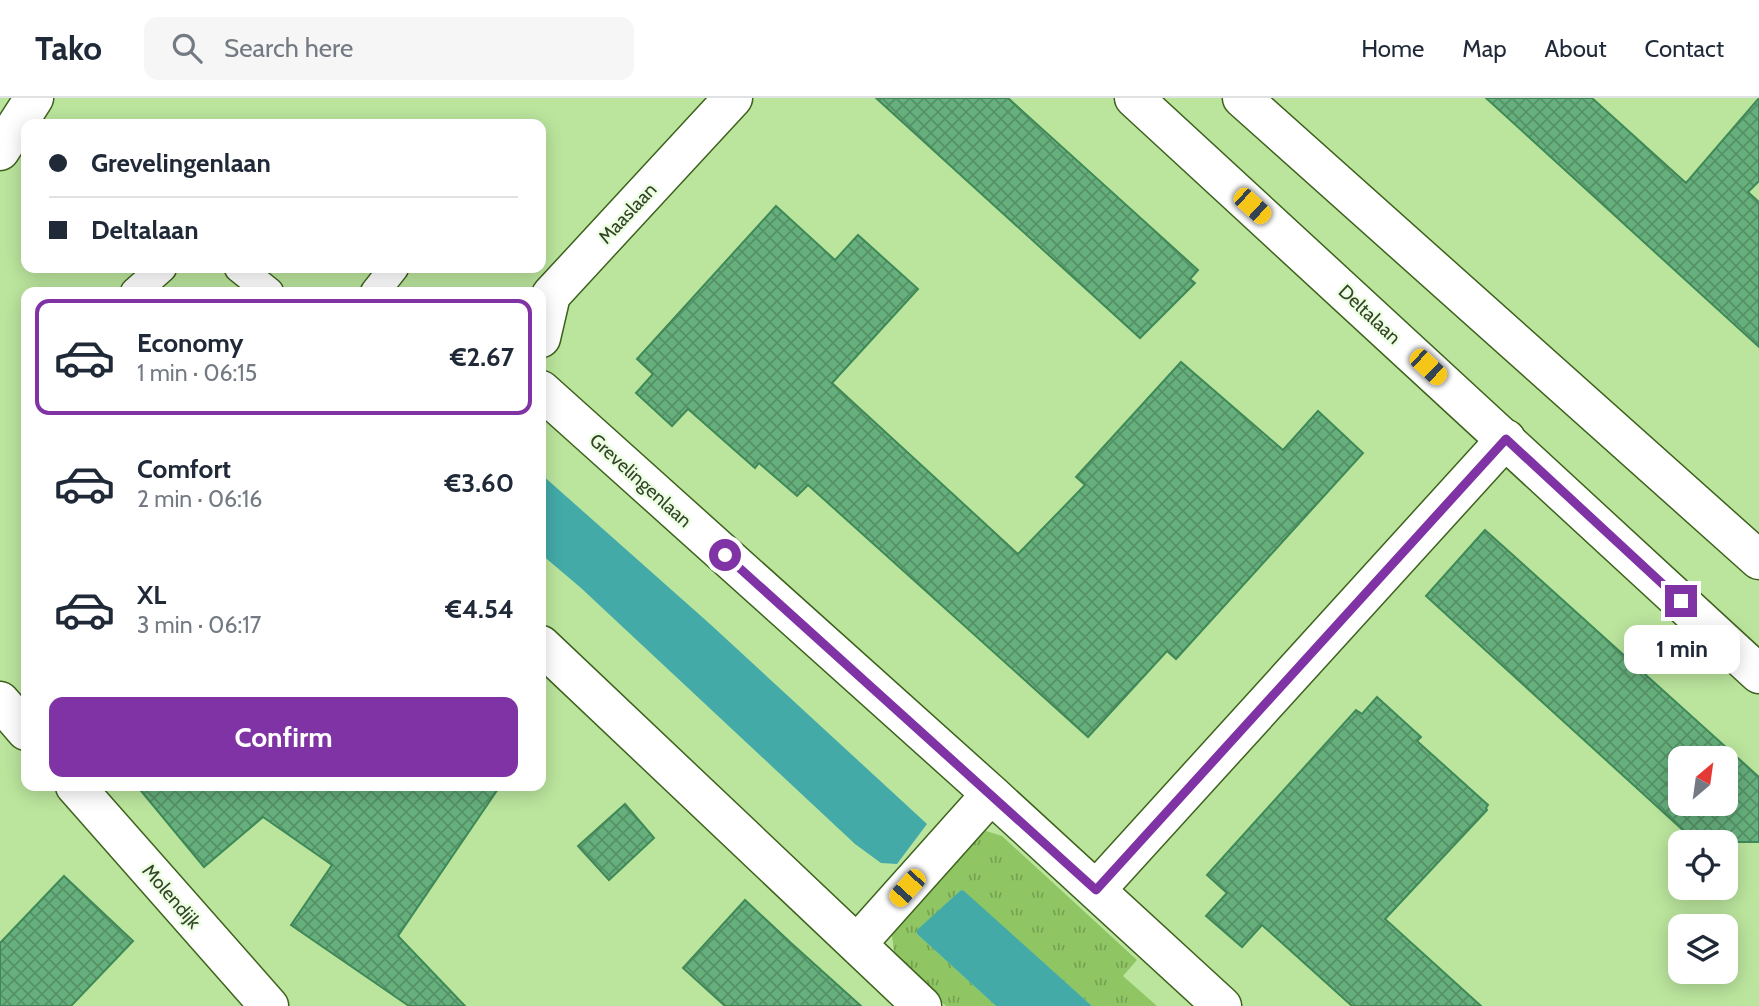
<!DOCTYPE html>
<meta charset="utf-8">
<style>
body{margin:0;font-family:Cabin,sans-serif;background:#f6f6f7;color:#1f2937;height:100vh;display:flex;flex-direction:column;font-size:26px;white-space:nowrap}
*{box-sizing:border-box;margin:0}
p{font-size:23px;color:#747a83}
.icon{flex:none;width:38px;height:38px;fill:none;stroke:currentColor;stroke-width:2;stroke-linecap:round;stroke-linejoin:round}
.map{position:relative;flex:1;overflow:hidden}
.side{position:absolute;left:21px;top:189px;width:525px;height:504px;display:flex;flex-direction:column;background:#fff;border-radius:14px;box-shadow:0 4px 18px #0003}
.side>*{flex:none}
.hud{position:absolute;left:21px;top:21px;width:525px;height:154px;border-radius:14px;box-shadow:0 4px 18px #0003;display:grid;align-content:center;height:154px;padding:0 28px;background:#fff}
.needle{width:46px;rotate:29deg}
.tools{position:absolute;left:1668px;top:648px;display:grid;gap:14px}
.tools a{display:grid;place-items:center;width:70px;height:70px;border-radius:14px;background:#fff;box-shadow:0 4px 18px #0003;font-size:35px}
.end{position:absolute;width:32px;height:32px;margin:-16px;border:9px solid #8033a4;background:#fff;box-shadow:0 0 0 4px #fff}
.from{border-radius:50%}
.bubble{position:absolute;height:49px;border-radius:14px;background:#fff;box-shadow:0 4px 18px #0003;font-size:23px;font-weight:700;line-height:49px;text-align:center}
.car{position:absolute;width:21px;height:42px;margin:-21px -10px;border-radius:9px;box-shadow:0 0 5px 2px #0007;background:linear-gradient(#f5c518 24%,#345 0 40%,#f5c518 0 76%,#345 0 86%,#f5c518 0)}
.hud b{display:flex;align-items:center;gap:24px;height:66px;font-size:26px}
.hud b+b{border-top:2px solid #e0e1e3}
.hud i{width:18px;height:18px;background:#1f2937}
ul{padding:12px 0 0;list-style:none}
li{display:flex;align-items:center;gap:21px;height:116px;margin:0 14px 10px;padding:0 14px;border:4px solid transparent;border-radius:14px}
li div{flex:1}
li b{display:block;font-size:26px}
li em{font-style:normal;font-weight:700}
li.current{border-color:#8033a4}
li>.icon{width:63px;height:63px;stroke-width:1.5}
.action{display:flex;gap:14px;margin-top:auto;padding:14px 28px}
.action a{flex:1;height:80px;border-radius:14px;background:#8033a4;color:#fff;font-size:28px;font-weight:700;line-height:80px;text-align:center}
header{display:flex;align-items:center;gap:42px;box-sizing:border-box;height:98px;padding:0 35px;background:#fff;border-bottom:2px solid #e0e1e3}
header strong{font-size:33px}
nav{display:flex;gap:38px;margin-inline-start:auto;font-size:24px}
.search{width:490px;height:63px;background:#f6f6f7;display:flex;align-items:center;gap:18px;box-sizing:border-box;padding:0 24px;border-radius:14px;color:#747a83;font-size:26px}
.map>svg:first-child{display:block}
.grass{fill:url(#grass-tufts)}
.water{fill:#43aaa8}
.building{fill:url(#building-cross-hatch);stroke:#3f8958;stroke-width:2;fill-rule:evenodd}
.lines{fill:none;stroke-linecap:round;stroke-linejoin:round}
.service-casing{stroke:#3e621d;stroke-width:31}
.minor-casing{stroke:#3e621d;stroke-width:41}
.tertiary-casing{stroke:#3e621d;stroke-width:41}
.service{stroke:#fff;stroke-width:28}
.minor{stroke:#fff;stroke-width:38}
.tertiary{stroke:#fff;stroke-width:38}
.route{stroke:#8033a4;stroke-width:9}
.labels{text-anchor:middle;stroke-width:5;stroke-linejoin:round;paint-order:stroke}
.street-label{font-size:19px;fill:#324326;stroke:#ecfee1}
</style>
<header>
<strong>Tako</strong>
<div class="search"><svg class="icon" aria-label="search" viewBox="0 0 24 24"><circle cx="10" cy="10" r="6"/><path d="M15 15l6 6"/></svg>Search here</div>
<nav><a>Home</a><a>Map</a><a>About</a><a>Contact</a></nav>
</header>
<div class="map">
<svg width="1759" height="908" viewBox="0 0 1759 908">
<defs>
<pattern id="grass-tufts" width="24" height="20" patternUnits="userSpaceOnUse" patternTransform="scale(1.75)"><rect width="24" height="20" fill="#8fc663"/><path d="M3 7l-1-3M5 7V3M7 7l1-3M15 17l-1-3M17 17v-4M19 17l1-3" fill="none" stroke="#75a251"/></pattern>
<pattern id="building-cross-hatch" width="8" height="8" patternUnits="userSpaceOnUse" patternTransform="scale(1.75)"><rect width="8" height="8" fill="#66b07d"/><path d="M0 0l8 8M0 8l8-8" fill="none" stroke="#559166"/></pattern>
</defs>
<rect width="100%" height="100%" fill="#bbe59d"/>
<path class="grass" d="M986,733L1002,738L1137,862L1123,878L1157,908H1092L961,792L918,832L917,836L996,908H946L895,862L891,830L978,735Z"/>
<path class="water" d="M541,376L710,526L927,726L897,766L881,765L855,746L581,490L541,456Z
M961,792L964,793L1092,908H996L917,836V832Z"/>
<path class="building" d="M876,0H1008L1198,172L1190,181L1195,185L1140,240Z
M1486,0H1592L1686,85L1759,0V83L1748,94L1759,104V249Z
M776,108L835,162L858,137L918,191L832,285L1018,456L1085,387L1076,379L1181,264L1283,352L1318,313L1363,355L1176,561L1167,553L1088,639L808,387L797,398L759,365L755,370L688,311L672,328L636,295L653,276L637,261Z
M1485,432L1759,679V744H1696L1426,498ZM1680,660H1726V705H1680Z
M1377,599L1421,639L1417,643L1488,707L1486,710L1487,712L1385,821L1481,908H1352L1262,827L1242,849L1206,818L1227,795L1207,777L1356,612L1362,616Z
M137,688H500L398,838L465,908H409L291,827L332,767L263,719L204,769Z
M625,706L654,740L609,782L578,748Z
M64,778L133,843L71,908H0V845Z
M745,802L791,845L861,908H725L683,870Z"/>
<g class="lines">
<defs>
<path id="service" d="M239,170L269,194
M135,194L162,170
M375,194L394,170"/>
<path id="minor" d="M0,53L34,0
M541,240L551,197L733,0
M541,292L991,696L1222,908
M541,547L922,908
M0,603L26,633
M75,688L269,908
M1096,792L1506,341
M857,846L991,696"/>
<path id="tertiary" d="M1134,0L1759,576
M1242,0L1759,462"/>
</defs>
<use href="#service" class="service-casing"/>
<use href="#minor" class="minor-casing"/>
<use href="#tertiary" class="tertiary-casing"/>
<use href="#service" class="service"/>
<use href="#minor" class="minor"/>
<use href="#tertiary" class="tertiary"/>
</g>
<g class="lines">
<path class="route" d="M725,457L1096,792L1506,341L1681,503"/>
</g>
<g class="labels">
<g class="street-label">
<text transform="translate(627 115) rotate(-47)" y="7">Maaslaan</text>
<text transform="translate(1370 216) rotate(43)" y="7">Deltalaan</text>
<text transform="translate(641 382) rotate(42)" y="7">Grevelingenlaan</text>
<text transform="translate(172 798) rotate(49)" y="7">Molendijk</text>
</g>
</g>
</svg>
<div class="tools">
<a><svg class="needle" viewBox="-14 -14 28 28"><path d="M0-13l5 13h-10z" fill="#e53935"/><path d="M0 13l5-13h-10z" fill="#747a83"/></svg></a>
<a><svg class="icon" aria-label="locate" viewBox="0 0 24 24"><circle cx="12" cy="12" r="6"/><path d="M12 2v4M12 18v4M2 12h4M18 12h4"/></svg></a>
<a><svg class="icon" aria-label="layers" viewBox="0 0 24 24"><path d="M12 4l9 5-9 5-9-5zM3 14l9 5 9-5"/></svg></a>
</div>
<i class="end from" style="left:725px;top:457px"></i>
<i class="end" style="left:1681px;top:503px"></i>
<div class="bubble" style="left:1624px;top:527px;width:116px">1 min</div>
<i class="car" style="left:1252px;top:108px;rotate:132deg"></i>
<i class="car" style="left:1428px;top:269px;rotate:133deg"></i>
<i class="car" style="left:907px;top:790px;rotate:222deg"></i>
<div class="hud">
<b><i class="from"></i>Grevelingenlaan</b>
<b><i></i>Deltalaan</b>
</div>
<section class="side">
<ul>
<li class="current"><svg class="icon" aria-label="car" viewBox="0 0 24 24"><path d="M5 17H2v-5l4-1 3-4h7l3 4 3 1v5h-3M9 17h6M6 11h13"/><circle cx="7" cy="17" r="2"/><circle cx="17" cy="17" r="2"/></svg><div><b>Economy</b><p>1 min · 06:15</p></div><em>€2.67</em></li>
<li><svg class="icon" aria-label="car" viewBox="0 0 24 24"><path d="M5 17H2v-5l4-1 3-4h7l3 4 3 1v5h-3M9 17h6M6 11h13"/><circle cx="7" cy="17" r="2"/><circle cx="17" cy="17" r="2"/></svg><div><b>Comfort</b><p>2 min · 06:16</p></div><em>€3.60</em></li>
<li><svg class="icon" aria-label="car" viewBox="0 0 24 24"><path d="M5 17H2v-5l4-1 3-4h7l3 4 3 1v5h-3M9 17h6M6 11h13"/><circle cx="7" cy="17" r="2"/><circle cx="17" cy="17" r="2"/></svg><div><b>XL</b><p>3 min · 06:17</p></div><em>€4.54</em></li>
</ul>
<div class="action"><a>Confirm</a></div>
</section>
</div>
